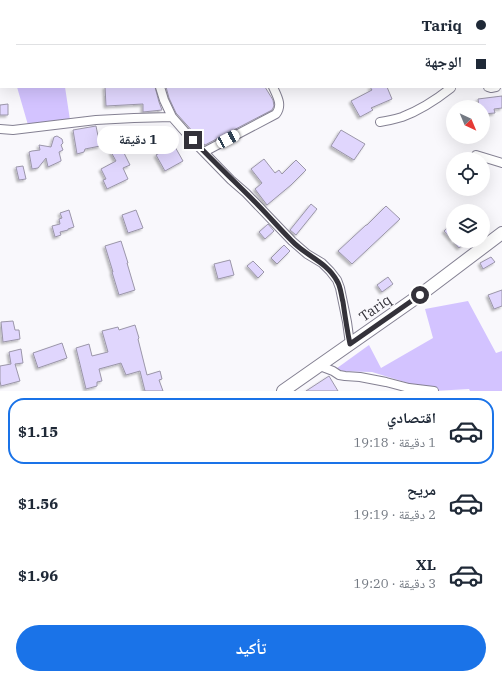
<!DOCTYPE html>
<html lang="ar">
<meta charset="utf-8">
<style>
body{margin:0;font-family:"IBM Plex Serif","Noto Naskh Arabic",serif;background:#f2f2f3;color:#1f2937;direction:rtl;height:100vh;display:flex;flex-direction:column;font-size:15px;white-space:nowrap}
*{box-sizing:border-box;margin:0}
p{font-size:13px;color:#747a83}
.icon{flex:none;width:22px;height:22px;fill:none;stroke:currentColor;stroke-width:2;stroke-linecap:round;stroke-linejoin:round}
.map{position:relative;height:391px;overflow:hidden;direction:ltr}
.panel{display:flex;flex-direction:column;background:#fff;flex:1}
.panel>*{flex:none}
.guide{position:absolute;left:0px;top:0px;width:502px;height:88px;box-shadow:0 4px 16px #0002;direction:rtl;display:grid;align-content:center;height:88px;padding:0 16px;background:#fff}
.needle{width:26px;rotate:136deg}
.fabs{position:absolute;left:446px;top:100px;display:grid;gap:8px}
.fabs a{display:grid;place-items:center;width:44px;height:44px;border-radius:50%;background:#fff;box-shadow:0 4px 16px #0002;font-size:20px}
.end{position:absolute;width:18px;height:18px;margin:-9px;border:5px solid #34323a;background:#fff;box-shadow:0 0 0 2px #fff}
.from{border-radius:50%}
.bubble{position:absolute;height:28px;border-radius:14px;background:#fff;box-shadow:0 4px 16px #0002;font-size:13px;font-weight:700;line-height:28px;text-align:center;direction:rtl}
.car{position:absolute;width:12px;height:24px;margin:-12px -6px;border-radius:5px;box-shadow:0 0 3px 1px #0007;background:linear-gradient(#fff 24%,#345 0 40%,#fff 0 76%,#345 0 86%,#fff 0)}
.guide b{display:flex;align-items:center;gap:14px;height:38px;font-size:15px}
.guide b+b{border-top:1px solid #e0e1e3}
.guide i{width:10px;height:10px;background:#1f2937}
ul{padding:7px 0 0;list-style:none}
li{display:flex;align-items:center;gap:12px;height:66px;margin:0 8px 6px;padding:0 8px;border:2px solid transparent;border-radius:16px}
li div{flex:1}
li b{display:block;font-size:15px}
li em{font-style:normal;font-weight:700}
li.selected{border-color:#1a73e8}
li>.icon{width:36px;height:36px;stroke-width:1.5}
.cta{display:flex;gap:8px;margin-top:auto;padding:8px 16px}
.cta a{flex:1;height:46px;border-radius:24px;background:#1a73e8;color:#fff;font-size:16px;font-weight:700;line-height:46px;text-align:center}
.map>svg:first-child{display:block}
.green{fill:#d3c3ff}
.building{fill:#e0d6fd;stroke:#9b96a9;filter:url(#shadow)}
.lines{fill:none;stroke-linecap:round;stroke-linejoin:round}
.street-casing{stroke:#848092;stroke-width:10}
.secondary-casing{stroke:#848092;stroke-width:14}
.street{stroke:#fff;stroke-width:8}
.secondary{stroke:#fff;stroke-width:12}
.route{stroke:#34323a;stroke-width:5}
.labels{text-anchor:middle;stroke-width:3;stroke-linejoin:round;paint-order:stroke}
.street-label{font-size:14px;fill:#34323a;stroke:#f9f8fc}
</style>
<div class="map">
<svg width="502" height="391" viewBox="0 0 502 391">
<defs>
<filter id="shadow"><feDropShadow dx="-2" dy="2" stdDeviation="1" flood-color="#0004"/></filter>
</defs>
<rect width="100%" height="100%" fill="#f9f8fc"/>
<path class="green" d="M17,87H65L70,120L28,125Z
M468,301L496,353L502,351V391H470L469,389L434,391L372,372L333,371L369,345L381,368L433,338L425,309Z"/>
<path class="building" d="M105,87H155L159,102L162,110L143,112V104L106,106Z
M166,87H265L273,100L274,106L272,110L205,145L176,113L169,98Z
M370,87H387L392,99L371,108L373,110L360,117L351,101L372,90Z
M502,96V108L494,109L495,113L483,114V107H479L478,99Z
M8,104V115H0V105Z
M96,126L100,146L85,149L84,152L77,154L73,130Z
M341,130L365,144L354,160L331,146Z
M57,136L62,139L63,143L61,145L63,150L59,152L61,160V161L48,167L46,158L38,168L32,169L29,152L32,151L40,150L39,145L51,147L54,137Z
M174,145L183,161L165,171L156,155Z
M121,147L130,165L123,168L128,179L107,189L103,180L106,179L101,169L116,161L111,152Z
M264,159L275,173L279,170L282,174L296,160L306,170L291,185L267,205L255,189L262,183L251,169Z
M23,166L26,179L19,180L16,167Z
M311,204L317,209L296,235L290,230Z
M386,206L400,219L352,264L338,251L366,225H367Z
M69,210L74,227L68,229V230L60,232L61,235L55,237L52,226L60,224L59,219L62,218L60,213Z
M136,210L143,228L128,233L122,215Z
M453,223V241H468L459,248L444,231Z
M268,224L274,231L265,239L259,232Z
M121,241L128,263H127L135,290L119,295L112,272H113L105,246Z
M284,245L290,251L277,264L271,258Z
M491,257L495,262L483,269L480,263Z
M230,260L234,275L218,279L214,264Z
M253,261L264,272L258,278L247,266Z
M388,277L393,284L382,292L377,285Z
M502,290V306L494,309L488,295Z
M13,321L15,330H19L20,339L3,342L1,322Z
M135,325L139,338L138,339L147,375L160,371L162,379L159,380L163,391H145L140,371L126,375L121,363L99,369L102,381L97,382V386L86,389L76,348L89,344L92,356L108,352L102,331L118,327L119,330Z
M62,343L67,358L38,368L33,353Z
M21,349L23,363L15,364L20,381L1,386L0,381V366L11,364L9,352Z
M329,376L338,391H306Z"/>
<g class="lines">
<defs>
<path id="street" d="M127,0V1
M219,0V1
M160,87L164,100L172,117L193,141L231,180L246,193L292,241L307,254L322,263L330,271L337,280L340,288L347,322L350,344
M488,87L491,88L496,87
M380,122C387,121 395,119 402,117C418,111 437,99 451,88
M0,129L13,130L96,120L134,118L172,117
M204,152L276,114C283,105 277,96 273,87
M476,155L502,163
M320,366L333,371L339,375L345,376L360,377L386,382L409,388L434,391"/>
<path id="secondary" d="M283,391L420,295L502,233"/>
</defs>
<use href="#street" class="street-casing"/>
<use href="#secondary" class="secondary-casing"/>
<use href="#street" class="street"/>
<use href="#secondary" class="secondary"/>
</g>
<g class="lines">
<path class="route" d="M193,140C213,161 234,181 254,201C267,214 279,228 292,241C306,256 327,262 337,281C341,287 341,295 343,302C345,316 347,330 350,344L420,295"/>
</g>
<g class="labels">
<g class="street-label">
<text transform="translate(375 308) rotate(-35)" y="5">Tariq</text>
</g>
</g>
</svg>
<div class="fabs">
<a><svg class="needle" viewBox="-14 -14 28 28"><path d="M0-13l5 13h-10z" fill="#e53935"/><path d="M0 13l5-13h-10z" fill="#747a83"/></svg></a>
<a><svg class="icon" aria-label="locate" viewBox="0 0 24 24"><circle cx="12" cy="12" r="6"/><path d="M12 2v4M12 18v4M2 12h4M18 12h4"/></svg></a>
<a><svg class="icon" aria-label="layers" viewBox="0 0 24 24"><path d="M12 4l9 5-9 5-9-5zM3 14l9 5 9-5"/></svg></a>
</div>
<i class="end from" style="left:420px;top:295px"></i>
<i class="end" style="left:193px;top:140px"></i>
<div class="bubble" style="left:97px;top:126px;width:82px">1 دقيقة</div>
<i class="car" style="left:228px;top:139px;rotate:62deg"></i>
<div class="guide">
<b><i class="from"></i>Tariq</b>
<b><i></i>الوجهة</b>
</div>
</div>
<section class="panel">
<ul>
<li class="selected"><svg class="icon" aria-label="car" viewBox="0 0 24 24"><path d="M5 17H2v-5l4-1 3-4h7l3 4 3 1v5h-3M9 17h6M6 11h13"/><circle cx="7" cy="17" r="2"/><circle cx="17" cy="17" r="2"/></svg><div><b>اقتصادي</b><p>1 دقيقة · 19:18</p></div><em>$1.15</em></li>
<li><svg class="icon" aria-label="car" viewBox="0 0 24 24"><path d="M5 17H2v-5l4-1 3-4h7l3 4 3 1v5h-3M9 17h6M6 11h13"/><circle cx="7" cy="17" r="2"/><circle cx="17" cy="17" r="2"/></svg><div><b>مريح</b><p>2 دقيقة · 19:19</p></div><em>$1.56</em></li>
<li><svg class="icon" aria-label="car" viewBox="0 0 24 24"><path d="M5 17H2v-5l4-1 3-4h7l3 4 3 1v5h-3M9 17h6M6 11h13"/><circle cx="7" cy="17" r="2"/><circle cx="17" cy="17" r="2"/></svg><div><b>XL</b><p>3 دقيقة · 19:20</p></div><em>$1.96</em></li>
</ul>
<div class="cta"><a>تأكيد</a></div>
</section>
